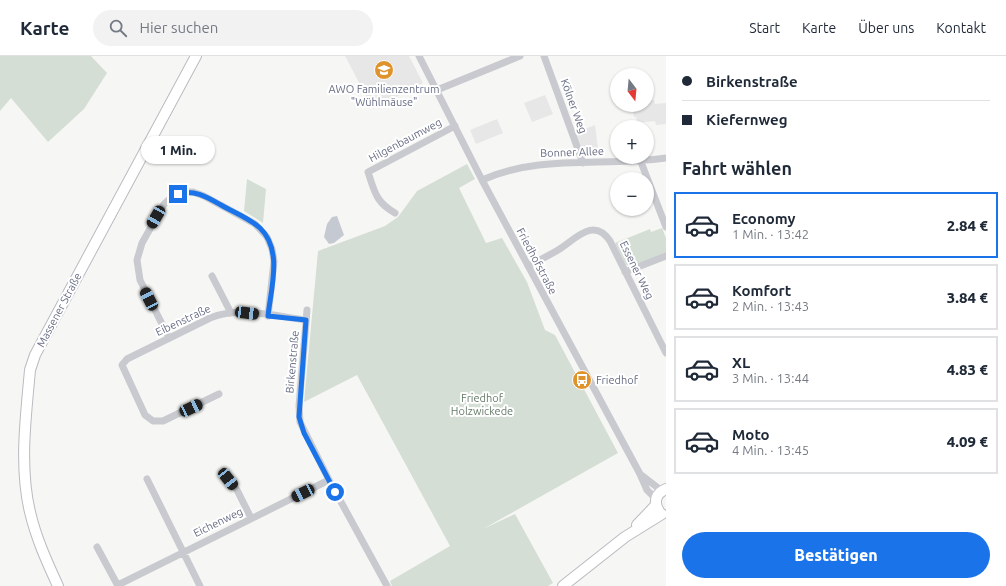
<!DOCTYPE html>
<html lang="de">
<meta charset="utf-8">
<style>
body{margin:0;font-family:Ubuntu,sans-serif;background:#f2f2f3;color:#1f2937;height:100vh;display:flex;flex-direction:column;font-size:15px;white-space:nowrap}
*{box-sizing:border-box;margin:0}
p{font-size:13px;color:#747a83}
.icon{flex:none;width:22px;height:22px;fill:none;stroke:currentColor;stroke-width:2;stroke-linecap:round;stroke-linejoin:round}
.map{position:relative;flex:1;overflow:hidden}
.drawer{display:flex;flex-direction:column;background:#fff;width:340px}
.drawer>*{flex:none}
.guide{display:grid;align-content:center;height:88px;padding:0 16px;background:#fff}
.needle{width:26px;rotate:164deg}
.tools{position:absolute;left:610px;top:12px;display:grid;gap:8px}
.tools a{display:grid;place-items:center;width:44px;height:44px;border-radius:50%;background:#fff;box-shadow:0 1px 3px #0004;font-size:20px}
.end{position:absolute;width:18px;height:18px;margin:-9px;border:5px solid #1a73e8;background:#fff;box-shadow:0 0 0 2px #fff}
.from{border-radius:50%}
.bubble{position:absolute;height:28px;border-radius:14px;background:#fff;box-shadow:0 1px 3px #0004;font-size:13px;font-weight:800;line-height:28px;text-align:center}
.car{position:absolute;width:12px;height:24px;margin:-12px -6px;border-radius:5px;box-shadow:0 0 3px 1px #0007;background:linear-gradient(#222 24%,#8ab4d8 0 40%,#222 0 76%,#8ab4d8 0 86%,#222 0)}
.guide b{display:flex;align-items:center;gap:14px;height:38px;font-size:15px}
.guide b+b{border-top:1px solid #e0e1e3}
.guide i{width:10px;height:10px;background:#1f2937}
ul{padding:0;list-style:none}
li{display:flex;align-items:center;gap:12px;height:66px;margin:0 8px 6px;padding:0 8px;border:2px solid #e0e1e3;border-radius:0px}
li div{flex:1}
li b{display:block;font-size:15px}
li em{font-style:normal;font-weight:800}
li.on{border-color:#1a73e8}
li>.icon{width:36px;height:36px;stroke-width:1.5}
h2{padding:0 16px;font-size:18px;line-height:48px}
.action{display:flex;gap:8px;margin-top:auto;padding:8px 16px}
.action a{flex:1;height:46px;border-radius:24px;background:#1a73e8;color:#fff;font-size:16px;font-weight:800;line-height:46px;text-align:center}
header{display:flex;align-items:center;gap:24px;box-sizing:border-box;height:56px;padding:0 20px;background:#fff;border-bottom:1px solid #e0e1e3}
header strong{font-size:19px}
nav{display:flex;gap:22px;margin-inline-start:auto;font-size:14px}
.search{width:280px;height:36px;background:#f2f2f3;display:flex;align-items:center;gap:10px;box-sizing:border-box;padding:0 14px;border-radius:22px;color:#747a83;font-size:15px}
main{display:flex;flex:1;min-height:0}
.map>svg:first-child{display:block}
.built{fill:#e7e7e7}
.green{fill:#d5ded5}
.water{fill:#c5c9d1}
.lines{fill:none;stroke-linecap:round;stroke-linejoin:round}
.secondary-casing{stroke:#b9bbc1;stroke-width:12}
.street{stroke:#c9cacf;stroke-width:7}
.secondary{stroke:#fff;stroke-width:10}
.route{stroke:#1a73e8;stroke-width:5}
.labels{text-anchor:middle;stroke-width:4;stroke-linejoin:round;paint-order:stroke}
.poi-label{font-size:11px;fill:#676d84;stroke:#fff}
.street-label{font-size:11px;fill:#676d84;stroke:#fff}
.park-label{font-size:11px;fill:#657b68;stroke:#fff}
</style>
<header>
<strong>Karte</strong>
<div class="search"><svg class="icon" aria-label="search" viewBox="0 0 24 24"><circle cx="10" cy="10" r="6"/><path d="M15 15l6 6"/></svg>Hier suchen</div>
<nav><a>Start</a><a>Karte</a><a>Über uns</a><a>Kontakt</a></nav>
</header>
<main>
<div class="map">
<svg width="666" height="530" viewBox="0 0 666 530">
<rect width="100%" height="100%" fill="#f6f7f4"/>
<path class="built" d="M345,0H409L423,27L373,53Z
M545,39L553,58L532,66L524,47Z
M654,44L655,48L666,47V68L656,69L655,65L637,67L636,61H634L632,49H647V45Z
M497,63L503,77L476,88L470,74Z
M595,69L598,93L582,94L575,77Z"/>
<path class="green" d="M0,0H91L107,17L84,53L48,86L11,42L0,55Z
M467,108L475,123L459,132L486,187L502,182L527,226L545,274L555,279L618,397L483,473L515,458L553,527L548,530H392L390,525L450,490L357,319L304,346L318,195L385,170L398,161L417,135Z
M247,123L266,133L263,167L244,155Z
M662,172L666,182V197L630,211L626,209L615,187L650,173L651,176Z"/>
<path class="water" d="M337,160L344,179L334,187L329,188L324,181L327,168L332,161Z"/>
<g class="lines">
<defs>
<path id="secondary" d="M659,455C653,446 656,437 666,433
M637,469L656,449
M58,530C47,506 36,482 30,456C19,410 26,360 30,314L35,299L196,0
M563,530L625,481L662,458"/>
</defs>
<use href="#secondary" class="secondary-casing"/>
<path class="street" d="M419,0L482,124L640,418L647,434L656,443
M544,0L583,107
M437,34L520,0
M641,106L666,171
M482,124C539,98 605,111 666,102
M395,157C376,146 375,137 368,116L455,70
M528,210C538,205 548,200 558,194C575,184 593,160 610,185L666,297
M625,216L666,200
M212,220L231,257
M307,254L299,350L300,366L329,424L387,530
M169,282L140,224L137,204L142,187L164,148L174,139L182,136H193L204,140L255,168L267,181L272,193L274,205L268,260
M219,338L163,365H153L145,359L122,309L127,303L210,262C240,250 275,260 306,264
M640,418L662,435
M147,423L200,530
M228,423L237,434L251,462
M97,491L118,530
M118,529L329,424"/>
<use href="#secondary" class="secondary"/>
</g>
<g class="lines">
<path class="route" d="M178,138C194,133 207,141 221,149C233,156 249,162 260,172C283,194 271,232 268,260L306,264L299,361L304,377L335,436"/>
</g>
<defs>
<symbol id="school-disc" viewBox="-11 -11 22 22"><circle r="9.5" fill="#de932d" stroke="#fff"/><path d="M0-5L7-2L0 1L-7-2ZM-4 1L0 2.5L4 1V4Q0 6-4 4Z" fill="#fff"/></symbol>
<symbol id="bus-disc" viewBox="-11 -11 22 22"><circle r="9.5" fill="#de932d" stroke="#fff"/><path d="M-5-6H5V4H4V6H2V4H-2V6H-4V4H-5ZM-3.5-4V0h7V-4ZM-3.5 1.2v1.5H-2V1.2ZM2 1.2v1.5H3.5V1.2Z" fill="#fff"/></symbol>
</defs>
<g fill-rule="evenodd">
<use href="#school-disc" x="373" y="3" width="22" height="22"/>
<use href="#bus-disc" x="571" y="313" width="22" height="22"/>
</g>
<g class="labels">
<g class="poi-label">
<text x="384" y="37">AWO Familienzentrum<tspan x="384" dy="13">"Wühlmäuse"</tspan></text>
<text x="596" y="328" text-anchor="start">Friedhof</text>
</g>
<g class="street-label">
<text transform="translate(574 50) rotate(70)" y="4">Kölner Weg</text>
<text transform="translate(405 84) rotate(-28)" y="4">Hilgenbaumweg</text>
<text transform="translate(572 96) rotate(-2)" y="4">Bonner Allee</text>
<text transform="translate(537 205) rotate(62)" y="4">Friedhofstraße</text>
<text transform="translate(637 214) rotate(64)" y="4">Essener Weg</text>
<text transform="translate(59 254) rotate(-62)" y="4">Massener Straße</text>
<text transform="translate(183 264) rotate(-25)" y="4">Eibenstraße</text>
<text transform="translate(292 306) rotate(-85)" y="4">Birkenstraße</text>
<text transform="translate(218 466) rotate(-26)" y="4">Eichenweg</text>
</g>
<g class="park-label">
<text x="482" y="346">Friedhof<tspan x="482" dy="13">Holzwickede</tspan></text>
</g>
</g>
</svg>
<div class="tools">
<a><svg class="needle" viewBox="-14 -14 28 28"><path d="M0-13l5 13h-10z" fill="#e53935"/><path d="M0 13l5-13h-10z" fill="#747a83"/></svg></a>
<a>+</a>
<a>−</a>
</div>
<i class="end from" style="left:335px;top:436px"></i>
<i class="end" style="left:178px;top:138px"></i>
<div class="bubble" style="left:141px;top:80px;width:74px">1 Min.</div>
<i class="car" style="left:156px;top:161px;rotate:210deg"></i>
<i class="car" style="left:149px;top:243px;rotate:333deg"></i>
<i class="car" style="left:247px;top:257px;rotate:97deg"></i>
<i class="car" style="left:191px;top:352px;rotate:65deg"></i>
<i class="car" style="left:228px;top:423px;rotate:142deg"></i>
<i class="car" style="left:303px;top:437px;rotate:244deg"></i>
</div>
<section class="drawer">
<div class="guide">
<b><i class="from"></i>Birkenstraße</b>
<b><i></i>Kiefernweg</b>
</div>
<h2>Fahrt wählen</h2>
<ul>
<li class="on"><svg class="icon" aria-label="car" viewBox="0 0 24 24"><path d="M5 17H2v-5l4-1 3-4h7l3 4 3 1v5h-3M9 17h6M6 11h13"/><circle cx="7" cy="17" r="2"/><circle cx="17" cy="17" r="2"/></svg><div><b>Economy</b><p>1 Min. · 13:42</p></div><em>2.84 €</em></li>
<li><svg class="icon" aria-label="car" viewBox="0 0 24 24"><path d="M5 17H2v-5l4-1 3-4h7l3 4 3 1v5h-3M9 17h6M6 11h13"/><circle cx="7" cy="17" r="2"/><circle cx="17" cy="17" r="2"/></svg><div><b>Komfort</b><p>2 Min. · 13:43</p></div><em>3.84 €</em></li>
<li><svg class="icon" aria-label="car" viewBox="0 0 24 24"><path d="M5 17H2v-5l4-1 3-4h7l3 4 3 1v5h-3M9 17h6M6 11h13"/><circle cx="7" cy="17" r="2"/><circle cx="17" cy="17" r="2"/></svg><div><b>XL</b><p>3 Min. · 13:44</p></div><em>4.83 €</em></li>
<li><svg class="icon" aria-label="car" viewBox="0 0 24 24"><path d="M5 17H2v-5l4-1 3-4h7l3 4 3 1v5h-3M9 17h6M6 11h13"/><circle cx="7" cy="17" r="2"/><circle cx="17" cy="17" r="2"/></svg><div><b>Moto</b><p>4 Min. · 13:45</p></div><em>4.09 €</em></li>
</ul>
<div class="action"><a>Bestätigen</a></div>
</section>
</main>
